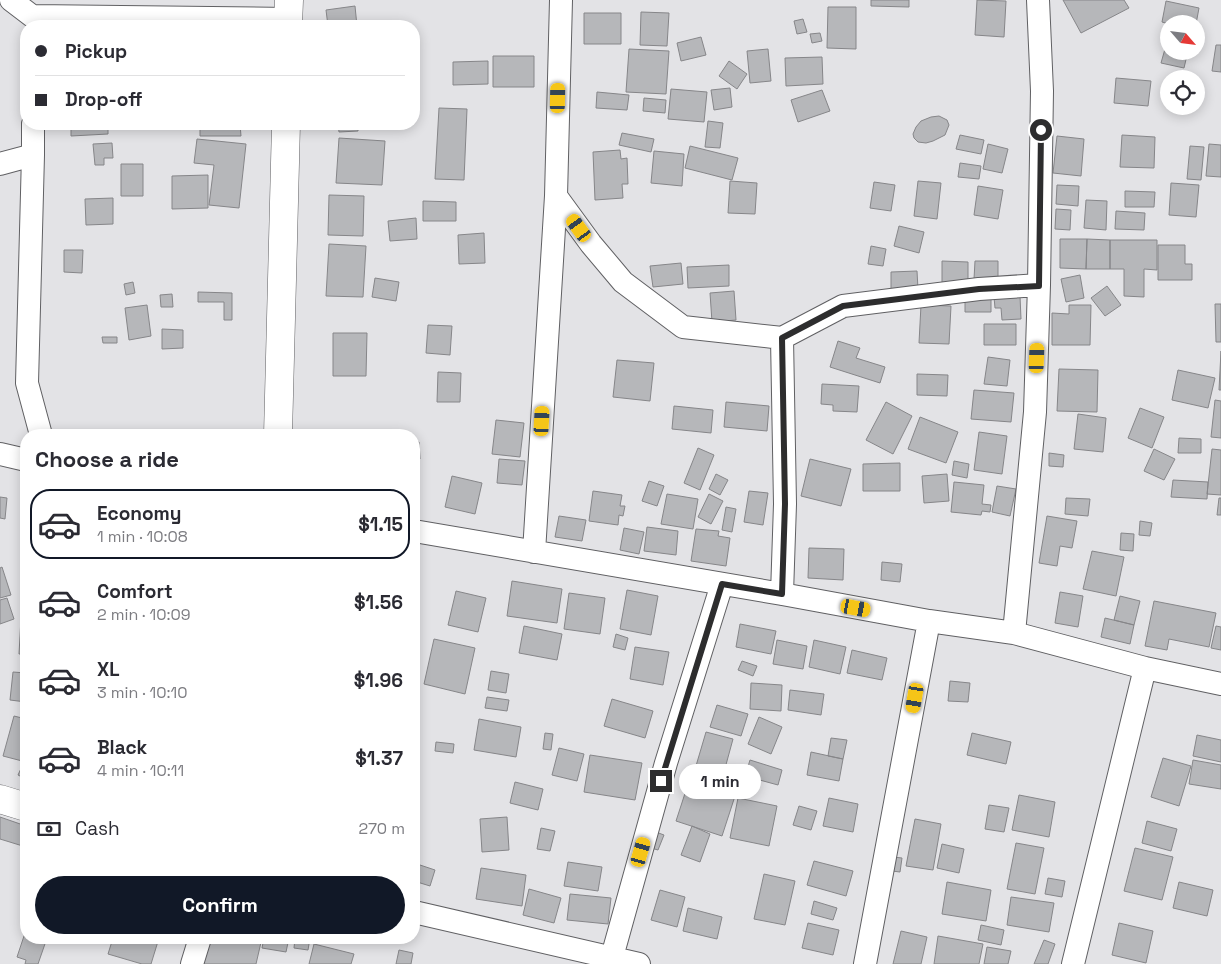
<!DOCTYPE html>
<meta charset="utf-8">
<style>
body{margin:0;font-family:"Space Grotesk",sans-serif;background:#f7f7f7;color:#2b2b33;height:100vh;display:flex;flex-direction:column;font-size:19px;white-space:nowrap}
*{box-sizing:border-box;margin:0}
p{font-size:16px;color:#7c7c81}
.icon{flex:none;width:28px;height:28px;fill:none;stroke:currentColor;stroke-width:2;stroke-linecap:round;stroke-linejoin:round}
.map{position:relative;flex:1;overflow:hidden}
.sheet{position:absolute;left:20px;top:429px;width:400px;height:515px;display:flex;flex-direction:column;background:#fff;border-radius:20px;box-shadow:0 2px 12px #0003}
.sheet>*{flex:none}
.hud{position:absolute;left:20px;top:20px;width:400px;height:110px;border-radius:20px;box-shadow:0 2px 12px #0003;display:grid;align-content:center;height:110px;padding:0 15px;background:#fff}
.needle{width:32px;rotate:118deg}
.fabs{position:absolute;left:1160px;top:15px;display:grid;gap:10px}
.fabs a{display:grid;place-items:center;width:45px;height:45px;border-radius:50%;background:#fff;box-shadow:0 2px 12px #0003;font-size:25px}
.end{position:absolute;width:22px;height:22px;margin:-11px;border:6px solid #2d2d2e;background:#fff;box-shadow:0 0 0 2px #fff}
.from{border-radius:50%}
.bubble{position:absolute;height:35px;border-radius:18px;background:#fff;box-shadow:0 2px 12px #0003;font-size:16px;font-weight:600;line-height:35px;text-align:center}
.car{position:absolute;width:15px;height:30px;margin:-15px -8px;border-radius:6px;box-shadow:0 0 4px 1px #0007;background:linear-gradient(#f5c518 24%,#345 0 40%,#f5c518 0 76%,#345 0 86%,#f5c518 0)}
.hud b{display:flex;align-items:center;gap:18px;height:48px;font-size:19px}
.hud b+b{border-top:1px solid #e1e1e2}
.hud i{width:12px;height:12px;background:#2b2b33}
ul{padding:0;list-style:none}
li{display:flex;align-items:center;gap:15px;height:70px;margin:0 10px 8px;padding:0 5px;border:2px solid transparent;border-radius:20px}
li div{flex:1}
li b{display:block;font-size:19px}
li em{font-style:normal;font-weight:600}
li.on{border-color:#111827}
li>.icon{width:45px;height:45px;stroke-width:1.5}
h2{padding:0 15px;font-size:22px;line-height:60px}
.pay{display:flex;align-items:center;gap:12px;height:55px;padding:0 15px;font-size:19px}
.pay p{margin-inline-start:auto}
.action{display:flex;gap:10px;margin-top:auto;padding:10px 15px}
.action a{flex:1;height:58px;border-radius:30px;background:#111827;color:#fff;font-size:20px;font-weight:600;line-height:58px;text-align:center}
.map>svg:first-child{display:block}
.building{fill:#b6b7ba;stroke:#868689}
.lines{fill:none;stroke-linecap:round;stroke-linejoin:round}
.street-casing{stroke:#606063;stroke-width:24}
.secondary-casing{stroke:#606063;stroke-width:29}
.street{stroke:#fff;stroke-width:22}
.secondary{stroke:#fff;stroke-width:28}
.route{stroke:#2d2d2e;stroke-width:6}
</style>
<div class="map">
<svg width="1221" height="964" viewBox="0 0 1221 964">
<rect width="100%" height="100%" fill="#e3e3e6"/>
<path class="building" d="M871,0H909V7L871,6Z
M977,0L1006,1L1004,37L975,35Z
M1063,0H1124L1129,8L1081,33Z
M1166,1L1199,8L1196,24H1169L1162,22Z
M355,6L357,26H328L326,10Z
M828,7H856V49L827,48Z
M641,12L669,13L667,46L640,45Z
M584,13H621V44H584Z
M803,19L807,32L797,34L794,21Z
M820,33L822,41L812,43L810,34Z
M1169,35V51H1188L1184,68L1161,63Z
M701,37L706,55L681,61L677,43Z
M1216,45H1221V72L1212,71Z
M629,49L669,51L666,94L626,92Z
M768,49L771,81L750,83L747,51Z
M493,56H534V87H493Z
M822,57L823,84L786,86L785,58Z
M488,61V84L453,85V62Z
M729,61L747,74L737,89L719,76Z
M1116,78L1151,81L1148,106L1114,103Z
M730,88L732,107L714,110L711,90Z
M671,89L707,92L704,122L668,119Z
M822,90L830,111L798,122L791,100Z
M597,92L629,95L627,110L596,108Z
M644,98L666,100L665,113L643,111Z
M439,108L467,109L464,180L435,179Z
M939,116L947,120L949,125L945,135L933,141L926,143L918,142L914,138L913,134L916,127L921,121L931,117Z
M708,121L723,123L720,148L705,147Z
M71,124H108V134L71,136Z
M134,124H147L148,126L135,128Z
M161,124H193V128L162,129Z
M200,124H240L241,136H200Z
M338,124H358V131L339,132Z
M622,133L654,139L651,152L619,145Z
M960,135L984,140L981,154L956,149Z
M1122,135L1155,137L1154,168L1120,167Z
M1057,136L1084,139L1081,176L1053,173Z
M339,138L385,141L382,185L336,183Z
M197,139L246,144L239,208L209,205L214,165L194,163Z
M112,143L113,158H104V165H95L93,144Z
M988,144L1008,149L1002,173L983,169Z
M1209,144L1221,145V177L1206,176Z
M690,146L738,158L732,180L685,168Z
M1190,146L1204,147L1201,180L1187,179Z
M620,150L621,159L627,158L628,184H622L623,198L595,200L593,152Z
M654,151L684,154L682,186L651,183Z
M960,163L981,166L979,179L958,177Z
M121,164H143V196H121Z
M208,175V208L172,209V176Z
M730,181L757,183L755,214L728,213Z
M918,181L941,183L937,219L914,216Z
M874,182L895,185L891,211L870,208Z
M1171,183L1199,185L1196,217L1169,215Z
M1057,185L1079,186L1078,206L1056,204Z
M978,186L1003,190L998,219L974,215Z
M1125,191L1155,192L1154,207H1125Z
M329,195L364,196L363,236L328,235Z
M113,198V224L86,225L85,199Z
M1086,200L1107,201L1106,230L1084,228Z
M423,201L456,202V221H423Z
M1056,209L1071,210L1070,230L1055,229Z
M1116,211L1145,213L1144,230L1115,229Z
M416,218L417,239L390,241L388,221Z
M899,226L924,232L919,253L894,246Z
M484,233L485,263L459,264L458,235Z
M1060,239H1087L1086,269L1060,268Z
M1087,239L1110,240V269H1086Z
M1110,240H1157V270L1144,269V297L1124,296V269H1110Z
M329,244L366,246L363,297L326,296Z
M1158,245H1185V264H1192V280H1158Z
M871,246L886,249L883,266L868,264Z
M64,250H83L82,273L64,272Z
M942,261L968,262V286H942Z
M975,261H998V279H974Z
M681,263L683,284L653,287L650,266Z
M729,265V286L688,288L687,267Z
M917,271L918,289L891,290V272Z
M1080,275L1084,298L1066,302L1061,279Z
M375,278L399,282L396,301L372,297Z
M133,282L135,293L126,295L124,284Z
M1107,286L1121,305L1105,316L1091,298Z
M734,291L736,320L712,322L710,293Z
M198,292L232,293V320H224V302H198Z
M172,294L173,307H161L160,295Z
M1020,296L1021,319L1002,320L1001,308H995L994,297Z
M991,297V312H965V298Z
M1215,304H1221V342H1216Z
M147,305L151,336L129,340L125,308Z
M921,305L951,306L949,344L919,343Z
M1069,305H1091L1090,345H1052V313L1069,314Z
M984,324H1016V345H984Z
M428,325L452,326L450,355L426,353Z
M162,329L183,330V348L162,349Z
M333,333H367L366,376H333Z
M102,337H117V343H103Z
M838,341L860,348L856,358L885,367L880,383L830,367Z
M1221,351V390H1219Z
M988,357L1010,360L1007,386L984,384Z
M617,360L654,363L650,401L613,397Z
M1059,369L1098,370L1097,412L1057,411Z
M1178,370L1215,378L1208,408L1172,400Z
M438,372L461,373L460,402H437Z
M917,374L948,375L947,396L917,395Z
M822,384L859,386L857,412L833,411V405L821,404Z
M974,390L1014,393L1011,422L971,419Z
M1215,400L1221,401V438L1211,437Z
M726,402L769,406L767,431L724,427Z
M886,402L912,416L893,454L866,440Z
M674,406L713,410L711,433L672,429Z
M1140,408L1164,417L1152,448L1128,438Z
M1078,414L1106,418L1103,452L1074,449Z
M920,417L958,432L946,463L908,449Z
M496,420L524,423L520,457L492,454Z
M979,432L1007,436L1002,474L974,470Z
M1179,438L1201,439V453H1178Z
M414,441L419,442L420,459L414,458Z
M698,448L714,455L700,490L684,483Z
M1154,449L1175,459L1164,480L1144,471Z
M1212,449L1221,450V495L1207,494Z
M1049,453L1064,455L1063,467L1049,466Z
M499,459L525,461L522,485L497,483Z
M810,459L851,469L841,506L801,496Z
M954,461L969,464L967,478L952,475Z
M900,463V491H863V464Z
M716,474L728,480L720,495L709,489Z
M947,474L949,501L924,503L922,476Z
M452,476L482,483L475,514L445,507Z
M1173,480L1208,482L1207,499L1171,497Z
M649,481L664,486L657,506L642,501Z
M954,482L984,485L982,504L991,505L990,512L982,511L981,515L951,512Z
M997,486L1016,489L1010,516L992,512Z
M593,491L622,495L620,506H625L623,516L619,515L618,525L589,521Z
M749,491L768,493L763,525L744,522Z
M667,494L698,499L693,529L661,524Z
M709,494L723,501L711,524L698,517Z
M0,497L7,498L5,519L0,518Z
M1066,498L1090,499L1088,516L1065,514Z
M1219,498H1221V515H1217Z
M726,507L736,509L732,532L722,530Z
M559,516L586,520L582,541L555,537Z
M1047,516L1077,521L1072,548L1060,546L1057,566L1039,563Z
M1140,521L1152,523L1150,536L1139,535Z
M647,527L678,531L676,555L644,551Z
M624,528L644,532L639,554L620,550Z
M696,529L719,531L718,536L730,538L726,566L691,561Z
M1121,533L1134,534L1133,551L1120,550Z
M24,546H26V567L25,568Z
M809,548L844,549L843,580L808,578Z
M1092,551L1124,557L1116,596L1083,589Z
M882,562L902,564L900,582L881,580Z
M2,567L11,595L0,598V568Z
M512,581L562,589L557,623L507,616Z
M627,590L658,596L651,635L620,629Z
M456,591L486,598L478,632L448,625Z
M1060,592L1083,596L1078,627L1055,623Z
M569,593L605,598L600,634L564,629Z
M1120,596L1140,601L1134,625L1114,620Z
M7,598L14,619L0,624V600Z
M1154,601L1216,613L1209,647L1169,639L1167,650L1145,646Z
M21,618H26V654H19Z
M1105,618L1134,625L1130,644L1101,637Z
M740,624L776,631L771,654L736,647Z
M524,626L562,634L557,660L519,653Z
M1216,626L1221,627V650L1211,648Z
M616,634L628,638L625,650L613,647Z
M434,639L475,648L465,694L424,684Z
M777,640L807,646L803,669L773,664Z
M814,640L846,647L840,674L809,667Z
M635,647L669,652L663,685L630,679Z
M852,650L887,658L882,680L847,673Z
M742,661L757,666L753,676L738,670Z
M491,671L509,674L506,693L488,690Z
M13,672L26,673V702L10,700Z
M950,681L970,683L968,702L948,701Z
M751,683L782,685L781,711L750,709Z
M790,690L824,694L821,715L788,710Z
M487,697L509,700L507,711L485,708Z
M612,699L653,711L645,738L604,726Z
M717,705L748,714L741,736L710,727Z
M14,716L26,719V762L3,756Z
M759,717L782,727L771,754L748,744Z
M479,719L521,727L516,757L474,750Z
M706,732L733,739L721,783L693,776Z
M545,733L553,734L551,750L543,749Z
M972,733L1011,742L1006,764L967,755Z
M1197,735L1221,740V762L1193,756Z
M831,738L847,740L843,759L828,756Z
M436,742L454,744L453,753L435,751Z
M559,748L584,754L577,781L552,775Z
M811,752L843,759L839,781L807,775Z
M590,755L642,763L635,800L584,792Z
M1163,758L1191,766L1179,806L1151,797Z
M750,760L782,770L778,785L745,776Z
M1193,760L1221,765V789L1189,784Z
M24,762L26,763V779L18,775Z
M690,778L736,793L722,836L676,821Z
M515,782L543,789L538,810L510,803Z
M1019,795L1055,802L1049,837L1012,830Z
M738,798L777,806L769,846L730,838Z
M829,798L858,804L853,832L823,826Z
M989,805L1009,808L1004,832L985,829Z
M799,806L817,811L811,830L793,825Z
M0,817L26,826V847L0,839Z
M507,817L509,850L482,852L480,819Z
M915,819L941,824L933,870L906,866Z
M1147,821L1177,829L1171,851L1142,843Z
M692,826L710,834L700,862L681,855Z
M541,828L555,831L550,851L537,849Z
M656,832L664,835L658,850L651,848Z
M1016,843L1044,848L1035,894L1007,889Z
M942,844L964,849L959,873L937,868Z
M1135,848L1173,857L1162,900L1124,891Z
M893,857L902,858L900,872L892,871Z
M814,861L853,871L846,896L807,885Z
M568,862L602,867L598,891L564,886Z
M414,863L435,870L430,886L414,881Z
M481,868L526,875L522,906L476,899Z
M764,874L795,881L785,925L754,919Z
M1048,878L1065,881L1062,897L1045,894Z
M947,882L991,890L986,921L942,914Z
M1179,882L1213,890L1207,916L1173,908Z
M529,889L561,898L554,923L523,915Z
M660,890L685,897L677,927L651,920Z
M570,894L611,898L608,924L567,920Z
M1011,897L1054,903L1049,932L1007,925Z
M814,901L837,908L833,920L811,914Z
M688,908L722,917L717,939L683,931Z
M808,923L839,930L833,955L802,948Z
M1119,923L1153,931L1146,963L1112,955Z
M981,925L1004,930L1001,945L978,940Z
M26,930V938H47L38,964H25L26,960L17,957Z
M901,931L927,937L921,964H893Z
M938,936L983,944L979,964H934Z
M113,938H159L151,964H142L108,954Z
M206,938H262L256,964H203Z
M264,938H289L286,952L262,948Z
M295,938H310L308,950L294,948Z
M1044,940L1055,944L1048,964H1034Z
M314,944L354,954L351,964H309Z
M987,947L1011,951L1008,964H984Z
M399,950L413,953L411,964H396Z"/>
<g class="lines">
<defs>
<path id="street" d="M11,0L32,16L288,19
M33,124V155L27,383L41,435
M0,164L33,155
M556,196L591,244L623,282L683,327L782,338L843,306L979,289L1039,285
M782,338L785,504L782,594
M0,454L26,460
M414,531L782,594L929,621L1014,633L1145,668L1221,684
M534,552L556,196L561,0
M1014,633L1035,412L1039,285L1042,91L1038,0
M414,912L639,964
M192,964L200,938
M610,964L666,763L722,584
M865,964L929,621
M1073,964L1145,668"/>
<path id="secondary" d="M288,26L289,0
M278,435L286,124
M0,799L26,807"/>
</defs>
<use href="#street" class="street-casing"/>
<use href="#secondary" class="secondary-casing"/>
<use href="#street" class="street"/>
<use href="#secondary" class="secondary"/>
</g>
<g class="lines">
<path class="route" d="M661,781L722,584L782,594L785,504L782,338L843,306L979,289L1039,286L1041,130"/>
</g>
</svg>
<div class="fabs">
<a><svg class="needle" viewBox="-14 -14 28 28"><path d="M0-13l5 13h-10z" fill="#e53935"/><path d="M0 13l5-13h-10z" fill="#7c7c81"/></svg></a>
<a><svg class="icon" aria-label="locate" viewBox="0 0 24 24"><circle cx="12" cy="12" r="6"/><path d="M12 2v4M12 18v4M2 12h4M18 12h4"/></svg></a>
</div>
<i class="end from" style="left:1041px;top:130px"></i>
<i class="end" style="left:661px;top:781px"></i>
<div class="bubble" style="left:679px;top:764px;width:82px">1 min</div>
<i class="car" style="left:558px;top:98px;rotate:1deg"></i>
<i class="car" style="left:579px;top:228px;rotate:324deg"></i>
<i class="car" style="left:1037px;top:358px;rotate:2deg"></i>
<i class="car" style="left:542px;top:421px;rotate:3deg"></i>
<i class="car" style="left:856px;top:608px;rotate:100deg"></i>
<i class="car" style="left:915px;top:698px;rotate:190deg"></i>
<i class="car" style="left:641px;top:852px;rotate:16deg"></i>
<div class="hud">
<b><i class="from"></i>Pickup</b>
<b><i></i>Drop-off</b>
</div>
<section class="sheet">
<h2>Choose a ride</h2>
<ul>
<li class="on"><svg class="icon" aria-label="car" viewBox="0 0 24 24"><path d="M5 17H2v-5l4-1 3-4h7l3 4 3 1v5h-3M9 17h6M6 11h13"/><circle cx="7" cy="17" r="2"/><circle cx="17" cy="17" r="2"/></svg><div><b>Economy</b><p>1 min · 10:08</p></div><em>$1.15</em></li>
<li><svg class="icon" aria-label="car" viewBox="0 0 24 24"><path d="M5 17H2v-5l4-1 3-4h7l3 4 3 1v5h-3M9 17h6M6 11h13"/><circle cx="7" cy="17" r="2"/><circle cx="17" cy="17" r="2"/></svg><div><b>Comfort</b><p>2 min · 10:09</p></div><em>$1.56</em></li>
<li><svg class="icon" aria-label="car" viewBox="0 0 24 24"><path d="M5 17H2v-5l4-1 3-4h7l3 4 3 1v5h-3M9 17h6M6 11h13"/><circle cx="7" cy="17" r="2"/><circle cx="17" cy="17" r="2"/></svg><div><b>XL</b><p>3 min · 10:10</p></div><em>$1.96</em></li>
<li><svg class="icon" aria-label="car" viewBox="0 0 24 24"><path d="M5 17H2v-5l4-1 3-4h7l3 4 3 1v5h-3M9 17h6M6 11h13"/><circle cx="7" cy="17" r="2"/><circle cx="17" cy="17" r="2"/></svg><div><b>Black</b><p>4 min · 10:11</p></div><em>$1.37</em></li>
</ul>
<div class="pay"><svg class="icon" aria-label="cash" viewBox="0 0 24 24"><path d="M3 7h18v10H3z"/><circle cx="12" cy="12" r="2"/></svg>Cash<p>270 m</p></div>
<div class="action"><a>Confirm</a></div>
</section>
</div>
